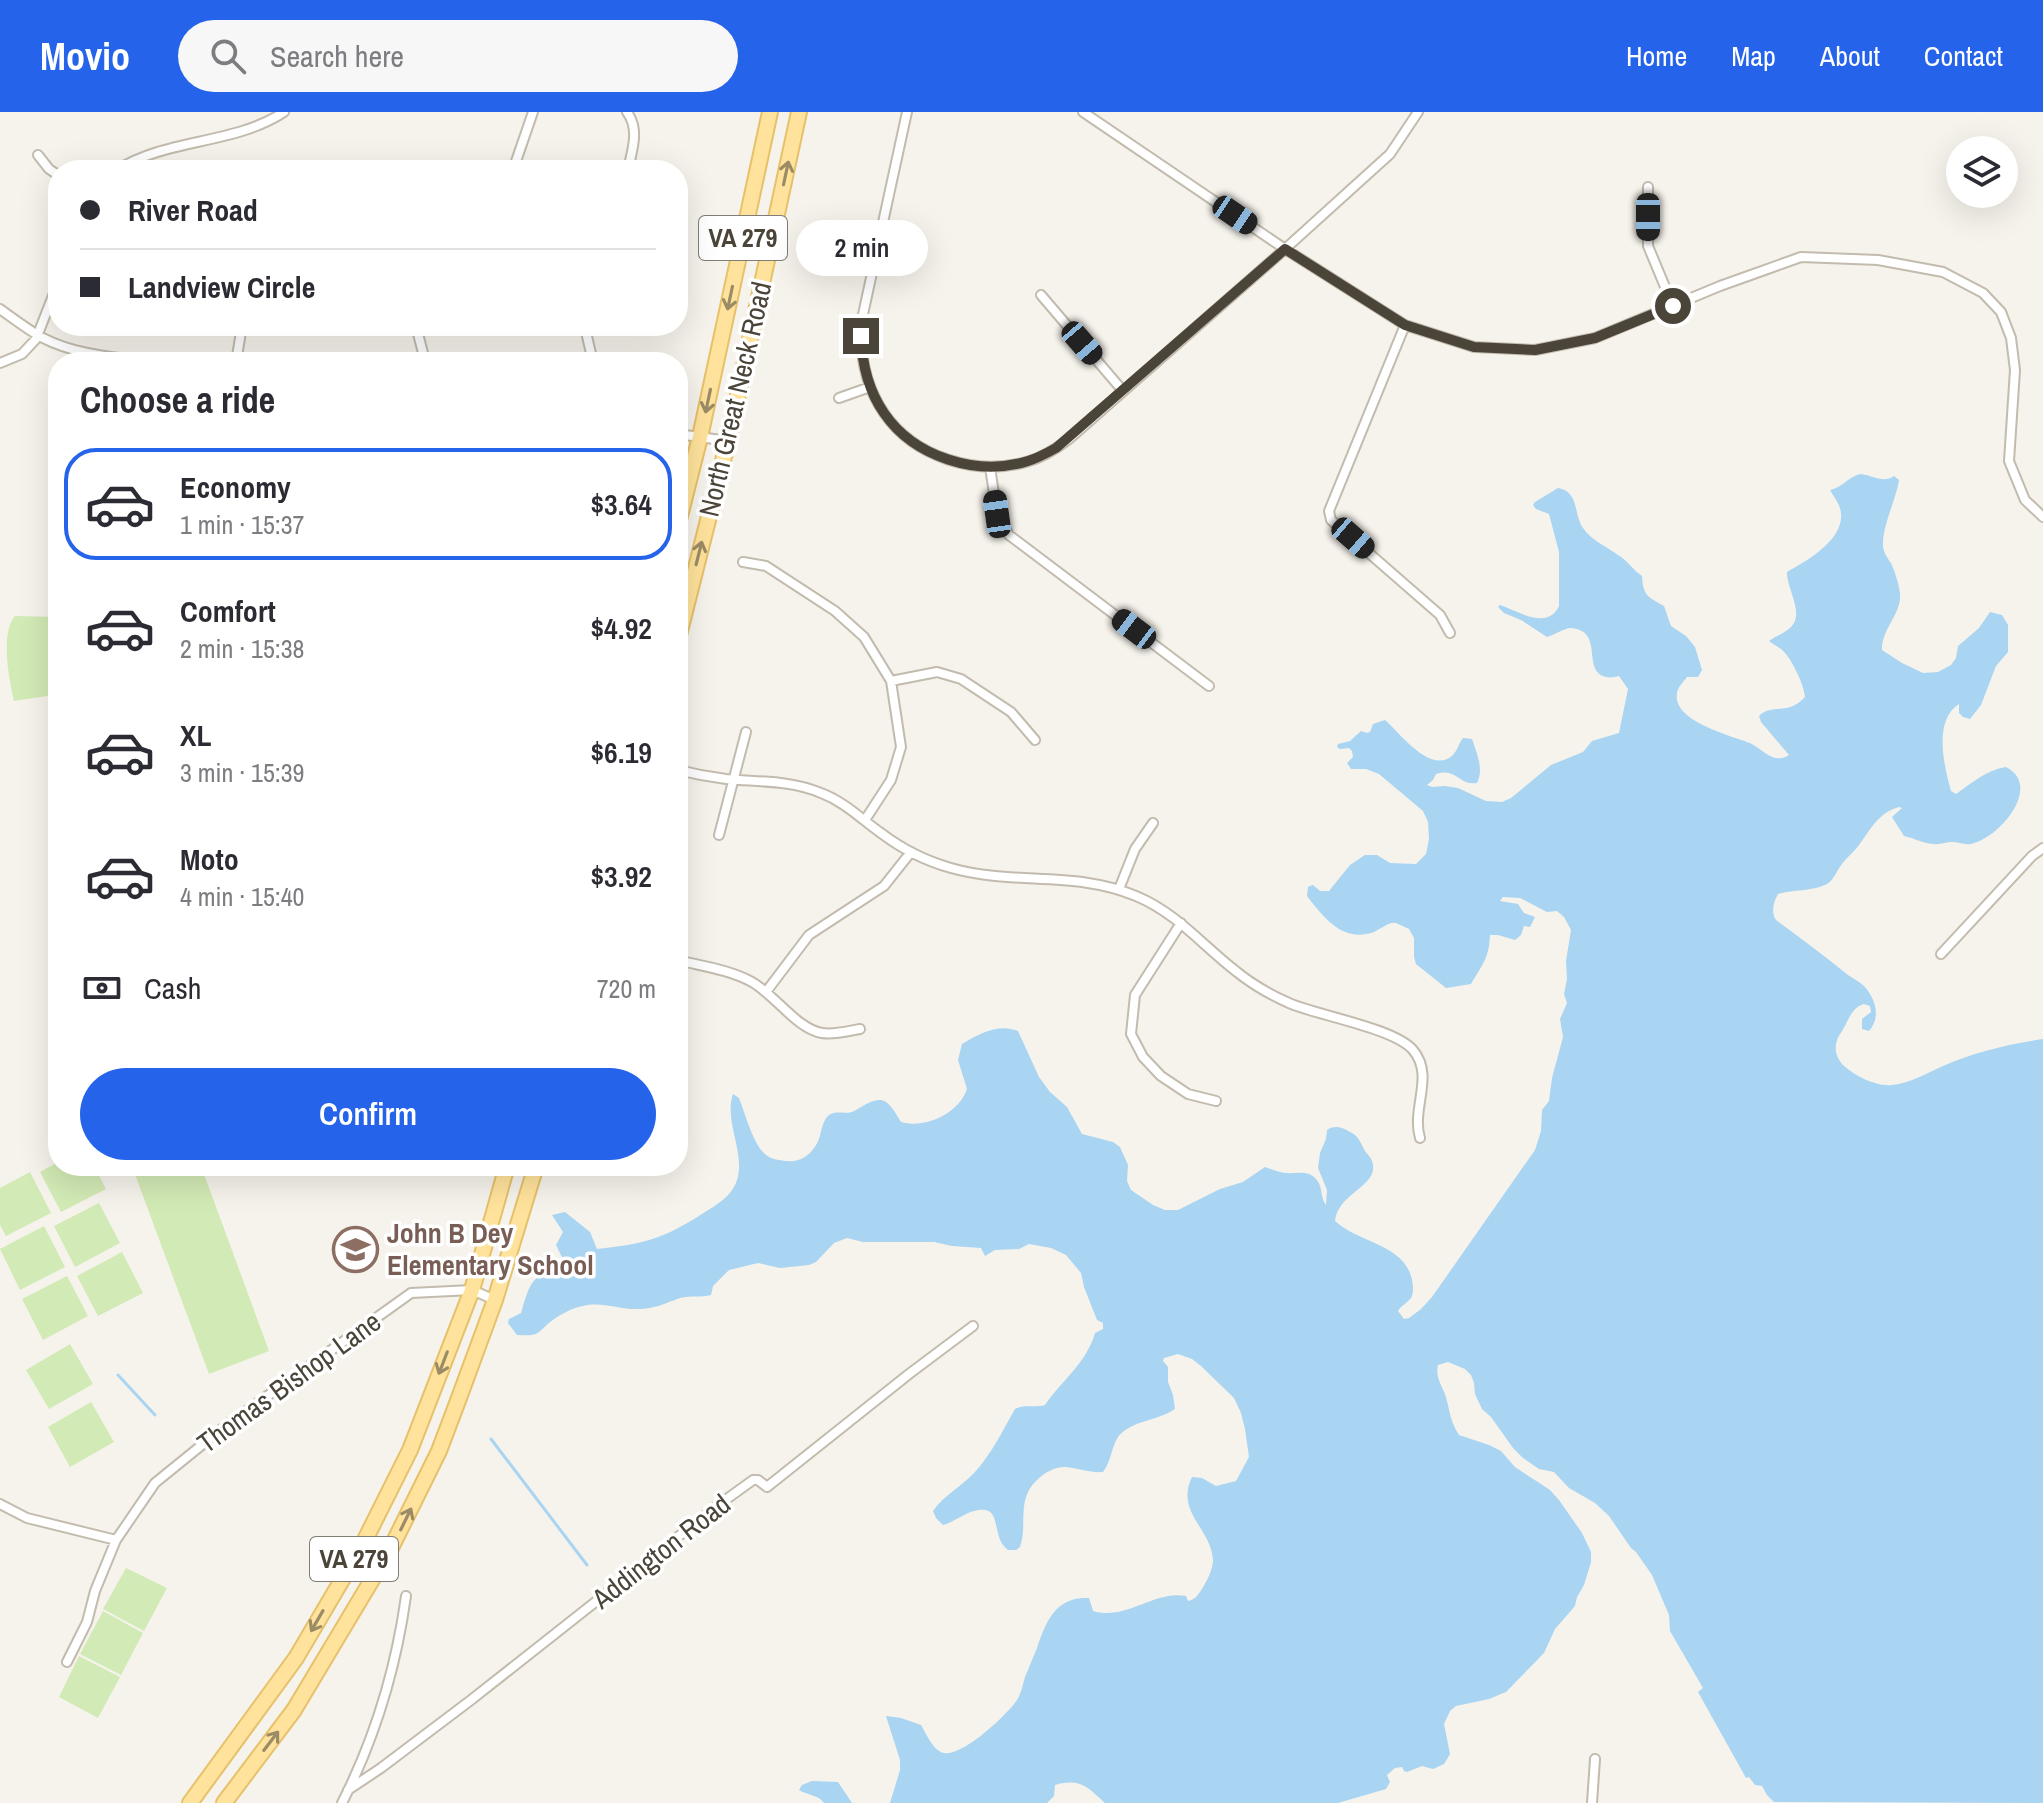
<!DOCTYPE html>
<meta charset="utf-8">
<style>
body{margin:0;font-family:"Archivo Narrow",sans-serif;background:#f7f7f7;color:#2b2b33;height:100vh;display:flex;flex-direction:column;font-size:30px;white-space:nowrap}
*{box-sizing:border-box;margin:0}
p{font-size:26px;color:#7c7c81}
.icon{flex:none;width:44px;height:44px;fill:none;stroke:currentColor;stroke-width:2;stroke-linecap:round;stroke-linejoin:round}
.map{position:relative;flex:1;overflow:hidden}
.drawer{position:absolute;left:48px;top:240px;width:640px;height:824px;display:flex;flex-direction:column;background:#fff;border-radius:32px;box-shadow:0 8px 32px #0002}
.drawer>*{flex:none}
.banner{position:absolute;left:48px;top:48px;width:640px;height:176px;border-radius:32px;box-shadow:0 8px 32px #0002;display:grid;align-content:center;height:176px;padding:0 32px;background:#fff}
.controls{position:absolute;left:1946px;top:24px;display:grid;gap:16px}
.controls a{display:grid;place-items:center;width:72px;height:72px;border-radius:50%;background:#fff;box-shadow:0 8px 32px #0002;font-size:40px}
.end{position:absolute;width:36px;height:36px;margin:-18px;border:10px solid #4b4439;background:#fff;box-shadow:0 0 0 4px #fff}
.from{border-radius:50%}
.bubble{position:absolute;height:56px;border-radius:28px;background:#fff;box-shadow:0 8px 32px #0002;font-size:26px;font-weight:600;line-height:56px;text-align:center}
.car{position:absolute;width:24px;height:48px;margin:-24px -12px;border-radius:10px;box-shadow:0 0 6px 2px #0007;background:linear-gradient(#222 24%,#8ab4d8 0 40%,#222 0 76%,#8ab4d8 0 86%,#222 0)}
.banner b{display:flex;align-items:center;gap:28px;height:76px;font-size:30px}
.banner b+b{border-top:2px solid #e1e1e2}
.banner i{width:20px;height:20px;background:#2b2b33}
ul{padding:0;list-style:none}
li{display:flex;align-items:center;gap:24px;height:112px;margin:0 16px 12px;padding:0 16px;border:4px solid transparent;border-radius:32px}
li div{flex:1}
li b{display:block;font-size:30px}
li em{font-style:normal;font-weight:600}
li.selected{border-color:#2563eb}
li>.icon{width:72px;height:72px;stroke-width:1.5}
h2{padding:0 32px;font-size:36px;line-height:96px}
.pay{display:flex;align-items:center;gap:20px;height:88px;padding:0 32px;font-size:30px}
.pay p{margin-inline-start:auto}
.action{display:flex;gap:16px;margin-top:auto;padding:16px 32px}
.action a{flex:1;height:92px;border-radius:48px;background:#2563eb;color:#fff;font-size:32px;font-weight:600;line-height:92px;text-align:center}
header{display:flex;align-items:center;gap:48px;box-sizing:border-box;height:112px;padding:0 40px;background:#2563eb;color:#fff}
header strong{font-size:38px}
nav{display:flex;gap:44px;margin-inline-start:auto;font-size:28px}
.search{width:560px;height:72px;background:#f7f7f7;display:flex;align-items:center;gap:20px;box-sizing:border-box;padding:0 28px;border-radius:44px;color:#7c7c81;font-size:30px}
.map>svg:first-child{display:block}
.green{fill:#d2eab5}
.water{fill:#a9d4f2}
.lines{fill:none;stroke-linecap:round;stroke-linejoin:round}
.stream{stroke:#a9d4f2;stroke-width:3}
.minor-casing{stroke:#c2bbae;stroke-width:12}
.primary-casing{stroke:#e6c16a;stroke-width:18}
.minor{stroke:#fff;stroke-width:8}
.primary{stroke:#ffe39c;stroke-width:14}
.oneway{stroke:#9c8c66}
.route{stroke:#4b4439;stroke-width:10}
.labels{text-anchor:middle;stroke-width:7;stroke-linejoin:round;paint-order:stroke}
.shield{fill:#fff;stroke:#817c74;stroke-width:2}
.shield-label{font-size:26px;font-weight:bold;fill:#4b4439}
.street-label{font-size:28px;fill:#4b4439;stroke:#fff}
.education-label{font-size:28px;font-weight:bold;fill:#785e54;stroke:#fff;text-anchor:start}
</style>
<header>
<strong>Movio</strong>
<div class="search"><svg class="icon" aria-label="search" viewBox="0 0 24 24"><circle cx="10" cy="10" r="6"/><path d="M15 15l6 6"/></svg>Search here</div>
<nav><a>Home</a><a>Map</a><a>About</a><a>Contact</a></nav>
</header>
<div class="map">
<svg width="2043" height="1691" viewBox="0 0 2043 1691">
<rect width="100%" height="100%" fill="#f6f3ec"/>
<path class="green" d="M15,504L58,505V578L47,584L14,589C9,568 0,521 15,504Z
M58,1050V1054H94L106,1077L61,1100L40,1060Z
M142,1054H201L269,1239L209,1262L133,1057Z
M30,1060L51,1101L6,1124L0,1113V1076Z
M99,1091L120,1131L75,1155L54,1114Z
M44,1114L65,1155L20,1178L0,1137Z
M122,1140L143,1181L98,1204L77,1164Z
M67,1164L88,1204L43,1228L22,1187Z
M70,1232L93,1272L49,1297L26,1258Z
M91,1290L114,1330L70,1355L48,1315Z
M126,1456L167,1476L144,1519L103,1497Z
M103,1499L143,1521L121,1563L80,1542Z
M79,1544L120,1565L98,1606L59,1585Z"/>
<path class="water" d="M1860,362C1873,363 1883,372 1894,364L1899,368C1896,388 1882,414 1883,434C1884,442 1887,445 1891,451C1895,460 1901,477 1900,487C1898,505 1881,520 1882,538L1902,551L1923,561L1938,560L1951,553L1956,546L1958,534L1979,516L1990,500L2002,503L2008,513V540L1996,554L1981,593L1970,607L1963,605L1959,601V592C1933,608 1944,654 1951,679L1956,682C1972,671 1986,658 2006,655C2043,674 2000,726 1971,732C1964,733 1958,730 1952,730C1946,730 1940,733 1934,732C1924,732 1914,726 1904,724L1892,705L1902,696L1899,695C1878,701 1871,717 1859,733C1854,740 1847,745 1842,752C1836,759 1835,767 1827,772C1811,780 1794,777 1778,782C1773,791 1771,800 1776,808C1799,825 1821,841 1843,859C1849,865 1858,868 1864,874C1876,887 1881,906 1869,919L1862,917V907L1871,900L1870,894L1864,892C1851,896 1849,908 1842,919C1834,930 1833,941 1842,952C1853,963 1876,975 1892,973C1911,971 1925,962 1943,954C1974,940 2009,932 2043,927V1691L1774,1690L1767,1683L1762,1674L1755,1673L1749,1665L1746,1666L1698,1580L1703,1576L1670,1519L1669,1503L1652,1463L1636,1440L1631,1436L1609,1404L1595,1391L1569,1376L1554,1360L1539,1357L1523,1346L1513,1336L1491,1305L1482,1297L1475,1282L1474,1271L1471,1263L1465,1257L1448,1250L1438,1253C1435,1266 1442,1273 1446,1285C1450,1300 1450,1309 1459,1323L1489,1333L1501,1339L1515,1355L1550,1378L1559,1388L1582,1421L1591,1440V1450L1584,1473L1577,1485L1575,1494L1555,1517L1544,1541L1506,1580L1489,1587L1456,1594L1450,1599L1444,1612L1450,1642L1444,1652L1433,1657L1422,1654L1407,1660L1404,1659L1402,1655L1395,1656L1387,1663L1390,1670L1386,1677L1338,1691H1105C1087,1675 1081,1666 1055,1673L1054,1684L1047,1691H890L900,1658V1648L886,1604L901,1606L921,1613C926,1621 933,1639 944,1641C962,1645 1007,1603 1017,1588C1021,1582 1023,1572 1025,1565C1029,1555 1033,1546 1037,1536C1046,1509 1056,1484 1089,1486L1093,1499C1126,1509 1154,1478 1186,1484L1188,1489C1196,1487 1197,1484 1202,1477C1207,1469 1213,1457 1213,1448C1211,1416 1175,1400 1192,1365L1202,1366L1216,1374L1236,1369L1249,1345L1245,1317L1241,1301L1234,1286L1201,1254L1192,1247L1178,1242L1164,1246L1163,1249L1168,1255V1270L1173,1283L1175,1297C1158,1309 1131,1308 1118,1325C1111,1336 1111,1350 1103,1360C1090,1361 1078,1356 1065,1355C1054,1355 1044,1361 1037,1368C1016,1388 1028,1411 1020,1435L1016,1438H1008C989,1424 1005,1391 974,1399C963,1402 954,1410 943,1413L936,1406L933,1399C944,1383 961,1375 974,1361C991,1343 1003,1318 1015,1297C1025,1292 1034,1296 1045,1293C1062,1268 1086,1252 1095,1221L1103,1217V1211L1097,1208L1084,1175L1081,1161L1066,1143L1051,1136L1029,1132L1019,1137L995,1138L985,1144L981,1136L952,1134L934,1130H863L847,1126L834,1131L816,1150L809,1153L780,1156L758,1151L729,1158L713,1174L711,1183C701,1186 691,1183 680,1186C666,1191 654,1197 639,1197C620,1198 602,1189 583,1194C572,1196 559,1203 550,1210C545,1214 541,1219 536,1222C530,1224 523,1223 517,1223L508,1211L509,1207L521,1201C524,1191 527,1178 533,1170C543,1157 557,1163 562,1145L556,1133L563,1120L552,1103L565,1100L590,1120L597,1137C644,1132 663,1127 702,1102C721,1090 738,1081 739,1056C740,1032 725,1005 733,982L739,986C745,1001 753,1032 765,1042C770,1047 781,1049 788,1049C798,1050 808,1045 814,1036C821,1028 820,1017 825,1008C832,996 842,1003 852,1000C862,996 875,983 886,990C892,994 897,1004 901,1010C926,1017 959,1001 967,977L958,948L962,932C979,922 998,911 1018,919L1039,965L1050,980L1067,995L1082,1022L1113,1030L1120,1035L1128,1053L1127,1069L1131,1078L1153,1093L1165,1098H1178L1220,1077L1243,1070L1265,1055C1271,1057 1278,1060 1285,1061C1297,1062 1308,1057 1317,1068C1323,1076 1320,1085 1326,1093L1327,1078L1318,1056L1320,1041L1326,1027L1327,1018C1335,1013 1341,1015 1350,1020C1359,1024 1360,1030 1365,1039C1367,1042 1371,1045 1372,1049C1381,1074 1338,1080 1335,1109C1358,1131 1405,1132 1412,1168C1413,1173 1414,1181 1411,1186C1407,1191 1401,1194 1398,1199L1404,1207L1409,1206L1421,1197L1432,1185L1535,1038L1541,1019L1542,998L1549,989L1552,966L1563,925L1560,907L1567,891L1564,882L1567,867L1566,849L1571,818L1564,805L1557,799L1547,800L1520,786L1503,785L1500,789L1518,792L1524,801L1535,805L1530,815L1524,814L1521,823L1515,828L1498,823H1490C1489,847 1482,853 1471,872L1446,876L1416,852L1414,845V826L1409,817L1396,811H1391C1385,813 1380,817 1374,820C1343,831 1324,806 1307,784L1308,775L1313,773L1320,779H1329L1350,753L1365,743H1377L1390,751L1416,752L1426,742L1429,727L1428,710L1423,699L1379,662L1366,657H1351L1347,651L1353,645L1352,639L1349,636L1340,637L1337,635L1338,632L1350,629L1361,619L1367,621L1370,620L1373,612L1385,608C1399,620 1431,664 1453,643C1457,639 1459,631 1463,626L1472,627C1477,642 1484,657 1477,671C1459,674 1457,655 1436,662L1433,668L1427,673L1432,675L1445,674L1458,676L1486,689L1502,690L1511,686L1551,653L1583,640L1592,629L1619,621L1628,577L1619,564C1615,565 1610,566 1606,565C1581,559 1605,519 1571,516C1564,516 1555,523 1547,525L1521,508L1504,501L1498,495L1500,493C1518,499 1547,519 1559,494V440L1549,402L1536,397L1533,393L1535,390L1558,376C1580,380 1573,402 1583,416C1591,428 1607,435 1618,443C1627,448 1633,458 1642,464C1643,484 1648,485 1664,494L1671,514L1686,524L1695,535L1702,558L1698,565H1687C1683,570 1678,575 1677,581C1672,609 1730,623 1750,631C1764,638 1774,653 1789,643L1761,610L1759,604C1772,591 1788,604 1805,585C1804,572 1791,545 1781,537C1777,534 1773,532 1769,529C1776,524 1785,521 1791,515C1805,501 1786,476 1787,460C1807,449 1844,428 1841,401C1840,392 1834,385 1830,378C1842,376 1848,365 1860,362Z
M812,1669L838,1670L852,1691H824C819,1683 807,1683 799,1678L802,1673Z"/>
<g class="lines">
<path class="stream" d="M118,1263L155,1303
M491,1327L587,1453"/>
<defs>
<path id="minor" d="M627,0C640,18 632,38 628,58
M907,0L862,207C859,240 865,273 884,301C914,345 975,364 1026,350C1042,346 1056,337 1069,327L1285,137L1390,42L1418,0
M1083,0L1285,137L1405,213L1474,235L1535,238L1595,226L1720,174L1801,145L1878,148L1943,160L1983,181L2001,200L2011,226L2015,258L2009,349L2025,388L2043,405
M38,43L49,57L58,63
M117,58C167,26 234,33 284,0
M513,58L533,0
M1648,75V134L1673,194
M1041,183L1123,279
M0,197C14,207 28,218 43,226C76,243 114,245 150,250
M1405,213L1329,399L1331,408L1440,503L1450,521
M416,214L423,241L422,250
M586,220L593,250
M236,250L242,214
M0,251L22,242L36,227L58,171
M839,286L870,275
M678,322L728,329
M990,355L997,402L1009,423L1209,574
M743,450L766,454L835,499L864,525L891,569L901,635L891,668L865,708
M891,569L937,560L961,567L1011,600L1035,628
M678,658C694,662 710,665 726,667C758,670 790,668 821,681C845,690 861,707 881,721C902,737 926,749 951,756C1014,774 1074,758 1136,784C1177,801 1203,834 1237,860C1253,873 1271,883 1289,891C1319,904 1394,916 1413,938C1435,964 1411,996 1420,1026
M719,723L746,620
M1119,777L1135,737L1153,711
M1181,811L1135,883L1131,922L1143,945L1161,964L1188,982L1216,989
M1941,842L2032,744L2043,736
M686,850C708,855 732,859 752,870C775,883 797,917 822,921C834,923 848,919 860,917
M766,880L809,823L884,774L911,740
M0,1392L27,1406L116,1428
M67,1550L87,1510L95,1479L116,1428L155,1371L224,1315L411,1181L472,1178L495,1188
M348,1678L381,1656L471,1588L717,1394L753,1368H758L767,1375L909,1262L973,1214
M342,1691C375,1626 396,1556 406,1484
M1592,1691L1595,1647"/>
<path id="primary" d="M678,412L700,325L770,0
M678,527L728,329L799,0
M190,1691L296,1546L362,1434L410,1338L472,1178L507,1054
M224,1691L294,1598L391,1436L439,1339L459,1286L495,1188L536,1054"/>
</defs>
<use href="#minor" class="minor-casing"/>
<use href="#primary" class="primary-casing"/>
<use href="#minor" class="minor"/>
<use href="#primary" class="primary"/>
</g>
<defs><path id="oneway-shaft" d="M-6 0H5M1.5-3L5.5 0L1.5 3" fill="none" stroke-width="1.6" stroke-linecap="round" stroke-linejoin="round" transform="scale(2)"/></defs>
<g class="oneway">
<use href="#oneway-shaft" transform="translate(786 61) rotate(-78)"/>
<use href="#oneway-shaft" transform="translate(730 186) rotate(102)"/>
<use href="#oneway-shaft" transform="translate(708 289) rotate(102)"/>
<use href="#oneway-shaft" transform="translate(699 441) rotate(-76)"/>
<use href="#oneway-shaft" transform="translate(443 1251) rotate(111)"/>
<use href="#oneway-shaft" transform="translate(406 1407) rotate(-64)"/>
<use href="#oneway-shaft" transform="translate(317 1509) rotate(120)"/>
<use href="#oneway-shaft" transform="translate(271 1629) rotate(-53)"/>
</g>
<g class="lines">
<path class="route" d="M861,224C862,251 868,278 884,301C914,345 977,365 1028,349C1038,346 1047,341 1056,336L1285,137L1405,213L1474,235L1535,238L1595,226L1673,194"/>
</g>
<defs>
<symbol id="school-ring" viewBox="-11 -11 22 22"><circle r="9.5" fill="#fff" stroke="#8d6e63" stroke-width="1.5"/><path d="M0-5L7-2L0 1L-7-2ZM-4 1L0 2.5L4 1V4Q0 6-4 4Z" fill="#8d6e63"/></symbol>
</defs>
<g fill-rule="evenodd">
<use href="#school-ring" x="330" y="1112" width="51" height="51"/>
</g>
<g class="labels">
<g class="shield">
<rect x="699" y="104" width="88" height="44" rx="6"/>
<rect x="310" y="1425" width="88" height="44" rx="6"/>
</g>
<g class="shield-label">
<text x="743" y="135">VA 279</text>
<text x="354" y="1456">VA 279</text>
</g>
<g class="street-label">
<text transform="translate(735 287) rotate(-77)" y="10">North Great Neck Road</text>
<text transform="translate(289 1270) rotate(-36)" y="10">Thomas Bishop Lane</text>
<text transform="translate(661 1439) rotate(-38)" y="10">Addington Road</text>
</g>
<g class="education-label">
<text x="387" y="1131">John B Dey<tspan x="387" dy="32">Elementary School</tspan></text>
</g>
</g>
</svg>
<div class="controls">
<a><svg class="icon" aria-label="layers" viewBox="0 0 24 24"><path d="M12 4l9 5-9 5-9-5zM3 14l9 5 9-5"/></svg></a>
</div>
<i class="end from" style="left:1673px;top:194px"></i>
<i class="end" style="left:861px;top:224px"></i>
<div class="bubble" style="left:796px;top:108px;width:132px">2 min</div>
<i class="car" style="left:1235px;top:103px;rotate:124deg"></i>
<i class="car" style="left:1648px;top:105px;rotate:180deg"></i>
<i class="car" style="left:1082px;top:231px;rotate:139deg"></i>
<i class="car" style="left:997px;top:402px;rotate:352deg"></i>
<i class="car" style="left:1353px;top:426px;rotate:131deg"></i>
<i class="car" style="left:1134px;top:517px;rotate:307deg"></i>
<div class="banner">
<b><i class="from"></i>River Road</b>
<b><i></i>Landview Circle</b>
</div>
<section class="drawer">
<h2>Choose a ride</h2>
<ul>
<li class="selected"><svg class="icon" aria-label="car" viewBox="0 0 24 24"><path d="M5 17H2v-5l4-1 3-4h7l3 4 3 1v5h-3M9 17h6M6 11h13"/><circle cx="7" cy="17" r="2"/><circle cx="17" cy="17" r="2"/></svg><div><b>Economy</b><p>1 min · 15:37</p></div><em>$3.64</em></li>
<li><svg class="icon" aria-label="car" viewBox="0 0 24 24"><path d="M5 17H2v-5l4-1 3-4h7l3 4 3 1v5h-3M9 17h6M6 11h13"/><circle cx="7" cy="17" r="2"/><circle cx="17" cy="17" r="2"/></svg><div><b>Comfort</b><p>2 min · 15:38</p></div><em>$4.92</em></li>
<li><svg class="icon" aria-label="car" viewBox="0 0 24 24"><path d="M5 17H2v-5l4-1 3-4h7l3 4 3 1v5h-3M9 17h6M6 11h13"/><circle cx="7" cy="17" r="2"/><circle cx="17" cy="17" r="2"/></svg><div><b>XL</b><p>3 min · 15:39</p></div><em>$6.19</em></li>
<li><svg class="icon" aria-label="car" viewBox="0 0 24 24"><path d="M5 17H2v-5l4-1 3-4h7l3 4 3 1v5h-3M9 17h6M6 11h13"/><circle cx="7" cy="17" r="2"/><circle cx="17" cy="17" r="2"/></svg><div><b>Moto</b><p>4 min · 15:40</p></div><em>$3.92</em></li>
</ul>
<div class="pay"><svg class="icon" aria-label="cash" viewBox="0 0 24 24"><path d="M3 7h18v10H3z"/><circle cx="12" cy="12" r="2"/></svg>Cash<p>720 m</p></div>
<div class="action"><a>Confirm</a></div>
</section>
</div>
